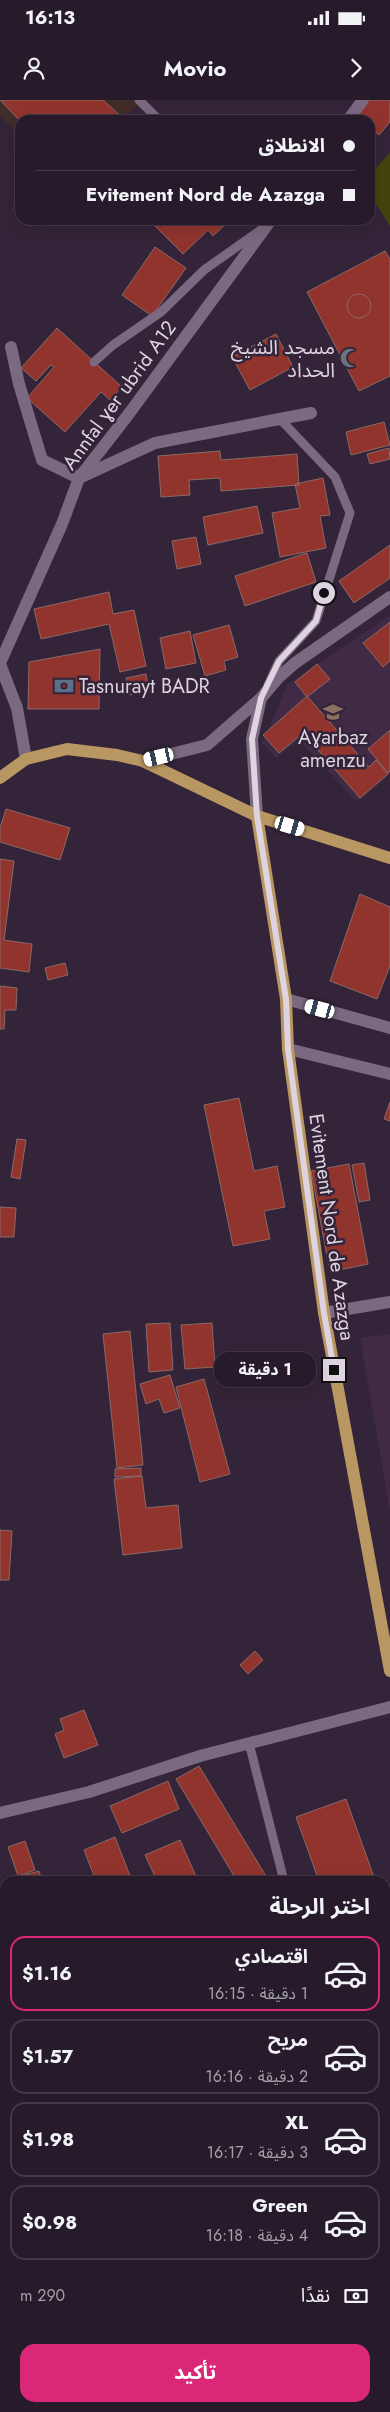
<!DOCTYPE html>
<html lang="ar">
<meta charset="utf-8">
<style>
body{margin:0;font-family:Jost,"Noto Sans Arabic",sans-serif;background:#332837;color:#f1f3f6;direction:rtl;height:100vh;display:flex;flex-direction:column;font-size:19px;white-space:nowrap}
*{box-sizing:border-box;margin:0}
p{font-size:16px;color:#a4a1a9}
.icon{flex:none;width:28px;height:28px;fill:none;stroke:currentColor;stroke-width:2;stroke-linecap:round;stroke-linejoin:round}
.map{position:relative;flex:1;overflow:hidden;direction:ltr}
.drawer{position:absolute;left:0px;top:1776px;width:390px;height:536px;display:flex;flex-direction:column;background:#271b2b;border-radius:15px 15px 0 0;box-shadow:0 5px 20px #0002,0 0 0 1px #433947;direction:rtl}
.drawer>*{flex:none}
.top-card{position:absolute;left:15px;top:15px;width:360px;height:110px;border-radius:15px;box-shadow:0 5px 20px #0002,0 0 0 1px #433947;direction:rtl;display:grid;align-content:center;height:110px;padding:0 20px;background:#271b2b}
.end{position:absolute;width:22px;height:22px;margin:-11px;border:6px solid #ded3e1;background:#111;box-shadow:0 0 0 2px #111}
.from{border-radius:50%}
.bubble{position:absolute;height:35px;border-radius:15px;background:#271b2b;box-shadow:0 5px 20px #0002,0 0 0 1px #433947;font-size:16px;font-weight:700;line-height:35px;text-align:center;direction:rtl}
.car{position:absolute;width:15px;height:30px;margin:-15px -8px;border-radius:6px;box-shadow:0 0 4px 1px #0007;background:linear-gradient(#fff 24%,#345 0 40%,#fff 0 76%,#345 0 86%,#fff 0)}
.top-card b{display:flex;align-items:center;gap:18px;height:48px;font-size:19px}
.top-card b+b{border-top:1px solid #433947}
.top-card i{width:12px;height:12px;background:#f1f3f6}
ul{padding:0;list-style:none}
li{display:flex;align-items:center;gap:15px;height:75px;margin:0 10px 8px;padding:0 10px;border:2px solid #433947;border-radius:15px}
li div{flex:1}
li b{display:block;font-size:19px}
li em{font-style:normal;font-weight:700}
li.selected{border-color:#db2777}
li>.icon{width:45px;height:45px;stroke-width:1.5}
h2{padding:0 20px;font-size:22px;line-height:60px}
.pay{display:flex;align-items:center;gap:12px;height:55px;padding:0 20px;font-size:19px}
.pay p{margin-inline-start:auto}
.action{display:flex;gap:10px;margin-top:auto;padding:10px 20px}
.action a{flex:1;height:58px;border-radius:15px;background:#db2777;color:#fff;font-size:20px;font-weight:700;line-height:58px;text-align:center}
.status{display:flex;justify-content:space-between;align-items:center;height:35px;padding:0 25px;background:#271b2b;direction:ltr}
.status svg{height:14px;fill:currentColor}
header{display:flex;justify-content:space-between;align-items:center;height:65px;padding:0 20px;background:#271b2b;font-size:22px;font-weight:700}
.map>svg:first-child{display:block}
.built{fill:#402a46}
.industrial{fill:#402d28}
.green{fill:#44450e}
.building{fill:#92342e;stroke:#8b6965}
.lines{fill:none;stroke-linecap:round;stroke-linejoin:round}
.lane{stroke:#7b6881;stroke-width:9}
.street{stroke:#7b6881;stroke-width:12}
.primary{stroke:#b99762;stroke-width:12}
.route{stroke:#ded3e1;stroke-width:6}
.labels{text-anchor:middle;stroke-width:5;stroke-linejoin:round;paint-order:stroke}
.poi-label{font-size:20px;fill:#ded3e1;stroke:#342439;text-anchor:end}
.street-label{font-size:20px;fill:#ded3e1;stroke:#342439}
</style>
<div class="status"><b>16:13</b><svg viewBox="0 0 49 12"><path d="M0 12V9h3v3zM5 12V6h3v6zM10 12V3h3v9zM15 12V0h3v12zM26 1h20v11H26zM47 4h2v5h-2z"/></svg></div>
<header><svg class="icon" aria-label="forward" viewBox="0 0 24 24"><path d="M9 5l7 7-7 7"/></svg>Movio<svg class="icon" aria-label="person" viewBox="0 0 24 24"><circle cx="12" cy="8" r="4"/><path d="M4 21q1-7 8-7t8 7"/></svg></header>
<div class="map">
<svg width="390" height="2312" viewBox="0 0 390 2312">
<rect width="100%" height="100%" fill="#342439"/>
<path class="built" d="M390,515V674L357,702L299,640L276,658L262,643L288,584Z
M390,1234V1411L360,1238Z"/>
<path class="industrial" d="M0,0H142L124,20H20V38L0,15Z"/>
<path class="green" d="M390,52V126L370,94V75Z"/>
<path class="building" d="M0,0H103L125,20L20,21Z
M369,0H390V22L379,35L370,27V20H363L356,14Z
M159,120H230L213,136L208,130L183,154L154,125Z
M155,147L186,168L152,216L122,195Z
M385,151L390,159V276L359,291L307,192Z
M347 206a12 12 0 1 1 24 0a12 12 0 1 1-24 0Z
M57,228L122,287L110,300L101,292L65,332L27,298L54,267L51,265L36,281L21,268Z
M276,234L293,267L250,290L232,257Z
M384,322L390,345L351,355L346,332Z
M389,348L390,359L370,364L367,354Z
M220,351L221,360L297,354L299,385L221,391L220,378L189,380L190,395L161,397L158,356Z
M323,378L330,415L320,416L326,448L280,457L272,413L300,408L295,384Z
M257,406L263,433L208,445L203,417Z
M196,437L201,464L177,469L172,441Z
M390,445V478L354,503L339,481Z
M307,453L316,482L245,506L235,476Z
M109,492L113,514L134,510L146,566L120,572L109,524L41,539L34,509Z
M390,522V561L383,567L363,543Z
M229,525L238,557L224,561L226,570L205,576L193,535Z
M190,531L196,563L166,569L160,538Z
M100,549L99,609H28L29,562Z
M317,564L330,579L307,597L295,582Z
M146,574L149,592L129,595L126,578Z
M307,596L369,667L376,660L388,674L360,698L303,633L279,653L263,635Z
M390,630V671L388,673L368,649Z
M6,709L70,728L60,760L0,742V728Z
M0,759L14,761L4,840L32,844L29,872L0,868Z
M360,794L390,807V866L377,899L330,881Z
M65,863L68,875L48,880L45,868Z
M0,886L17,888L16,910H5L4,929H0Z
M239,998L254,1071L277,1066L285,1107L264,1111L270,1139L233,1146L204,1005Z
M390,1002V1021L384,1019Z
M17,1039L26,1040L20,1079L11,1077Z
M364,1063L370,1100L359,1102L352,1065Z
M349,1064L368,1164L330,1172L311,1071Z
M0,1107L16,1108L14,1137H0Z
M170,1223L173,1270L149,1272L146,1224Z
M212,1223L215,1267L185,1269L181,1225Z
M130,1231L143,1365L117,1368L103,1234Z
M170,1275L180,1308L164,1313L159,1299L146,1304L140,1284Z
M204,1279L230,1374L200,1382L176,1287Z
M141,1368V1376L115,1377V1369Z
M142,1376L146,1408L178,1405L182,1448L123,1455L114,1379Z
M0,1430L12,1431L9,1480H0Z
M255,1551L263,1560L248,1574L240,1565Z
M84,1610L98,1645L64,1658L55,1634L64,1630L60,1619Z
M199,1666L269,1781H237L176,1679Z
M168,1681L179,1709L122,1733L110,1706Z
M346,1699L374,1777L361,1781H319L296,1717Z
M115,1737L132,1781H96L84,1750Z
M180,1740L198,1781H157L145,1755Z
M25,1741L35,1770L18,1776L8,1747Z
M39,1771L42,1781H22L21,1776Z
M385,1858L390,1885V1932L385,1933Z
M0,2001L5,2025V2051L0,2052Z
M0,2127H5V2194L1,2195Z
M106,2308H170V2312H107Z
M257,2308L258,2312H239L256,2308Z
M303,2308H343L344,2312H304Z"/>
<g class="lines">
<path class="lane" d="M139,0L159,20
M94,262L113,245L161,212L204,170L265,127L258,120
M268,585L279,561L316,521L350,413L335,377L280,319
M249,1643L284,1781
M385,1956L390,1955
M0,2116L5,2115
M385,2195L390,2190"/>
<path class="street" d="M348,20L363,0
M11,247L19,284L42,360L79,378L155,343L311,313
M0,563L62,424L79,378L128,315L271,120
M0,564L17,608L26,659
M143,661L207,645L261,598
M257,716L252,639L261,598L278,578L295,563L390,497
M286,899L390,928
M288,949L390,974
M324,1213L390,1202
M0,1713L89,1692L200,1656L390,1607"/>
<path class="primary" d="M0,678L26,659L67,649L117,655L143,661L257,716L390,758
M257,716L286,899L288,949L324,1213L390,1571
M385,2240L390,2239
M9,2312L32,2308"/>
</g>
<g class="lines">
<path class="route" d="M324,493L316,521L279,561L261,598L252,639L257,716L286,899L288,949L324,1213L334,1270"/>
</g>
<defs>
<symbol id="mosque-bare" viewBox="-9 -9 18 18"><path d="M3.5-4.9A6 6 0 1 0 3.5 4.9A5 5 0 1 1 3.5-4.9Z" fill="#6b7280" stroke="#342439" stroke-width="2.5" paint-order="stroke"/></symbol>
<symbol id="bank-bare" viewBox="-9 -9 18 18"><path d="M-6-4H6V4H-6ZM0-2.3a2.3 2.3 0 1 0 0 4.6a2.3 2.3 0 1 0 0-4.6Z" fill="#5c6f8a" stroke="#342439" stroke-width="2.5" paint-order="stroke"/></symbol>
<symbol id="school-bare" viewBox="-9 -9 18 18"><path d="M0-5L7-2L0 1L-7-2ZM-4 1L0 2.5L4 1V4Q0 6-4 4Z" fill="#8d6e63" stroke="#342439" stroke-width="2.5" paint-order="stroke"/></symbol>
</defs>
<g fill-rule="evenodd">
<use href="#mosque-bare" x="336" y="244" width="28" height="28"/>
<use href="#bank-bare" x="50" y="572" width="28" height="28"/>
<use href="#school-bare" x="319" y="598" width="28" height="28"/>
</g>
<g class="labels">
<g class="poi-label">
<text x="335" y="254">مسجد الشيخ<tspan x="335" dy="23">الحداد</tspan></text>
<text x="79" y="593" text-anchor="start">Tasnurayt BADR</text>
<text x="333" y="644" text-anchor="middle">Aɣarbaz<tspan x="333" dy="23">amenzu</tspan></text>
</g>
<g class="street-label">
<text transform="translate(119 295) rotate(-54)" y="7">Annfal ɣer ubrid A12</text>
<text transform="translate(332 1127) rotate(82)" y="7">Evitement Nord de Azazga</text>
</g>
</g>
</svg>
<i class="end from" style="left:324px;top:493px"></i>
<i class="end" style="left:334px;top:1270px"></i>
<div class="bubble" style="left:214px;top:1252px;width:102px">1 دقيقة</div>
<i class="car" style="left:159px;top:657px;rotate:257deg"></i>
<i class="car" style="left:290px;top:726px;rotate:107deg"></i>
<i class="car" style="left:320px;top:909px;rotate:285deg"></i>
<div class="top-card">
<b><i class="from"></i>الانطلاق</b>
<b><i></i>Evitement Nord de Azazga</b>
</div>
<section class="drawer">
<h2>اختر الرحلة</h2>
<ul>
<li class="selected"><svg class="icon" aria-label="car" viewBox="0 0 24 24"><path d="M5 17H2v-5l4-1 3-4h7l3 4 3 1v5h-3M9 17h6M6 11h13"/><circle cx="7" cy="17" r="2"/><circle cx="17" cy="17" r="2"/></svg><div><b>اقتصادي</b><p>1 دقيقة · 16:15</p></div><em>$1.16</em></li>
<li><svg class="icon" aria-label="car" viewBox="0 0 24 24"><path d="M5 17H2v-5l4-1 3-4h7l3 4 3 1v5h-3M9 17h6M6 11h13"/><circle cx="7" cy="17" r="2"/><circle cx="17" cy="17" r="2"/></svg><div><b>مريح</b><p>2 دقيقة · 16:16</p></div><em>$1.57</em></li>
<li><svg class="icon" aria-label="car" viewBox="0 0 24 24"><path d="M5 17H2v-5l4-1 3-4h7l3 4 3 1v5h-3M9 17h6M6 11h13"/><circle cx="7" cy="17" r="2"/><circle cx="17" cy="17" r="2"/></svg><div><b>XL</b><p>3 دقيقة · 16:17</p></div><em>$1.98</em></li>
<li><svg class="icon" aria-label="car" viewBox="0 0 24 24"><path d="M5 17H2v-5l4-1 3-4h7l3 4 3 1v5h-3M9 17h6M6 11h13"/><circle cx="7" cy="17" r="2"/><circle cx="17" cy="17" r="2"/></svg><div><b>Green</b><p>4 دقيقة · 16:18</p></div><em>$0.98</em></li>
</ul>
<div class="pay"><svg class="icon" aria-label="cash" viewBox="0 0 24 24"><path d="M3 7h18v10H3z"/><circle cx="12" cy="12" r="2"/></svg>نقدًا<p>290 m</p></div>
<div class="action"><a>تأكيد</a></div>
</section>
</div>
